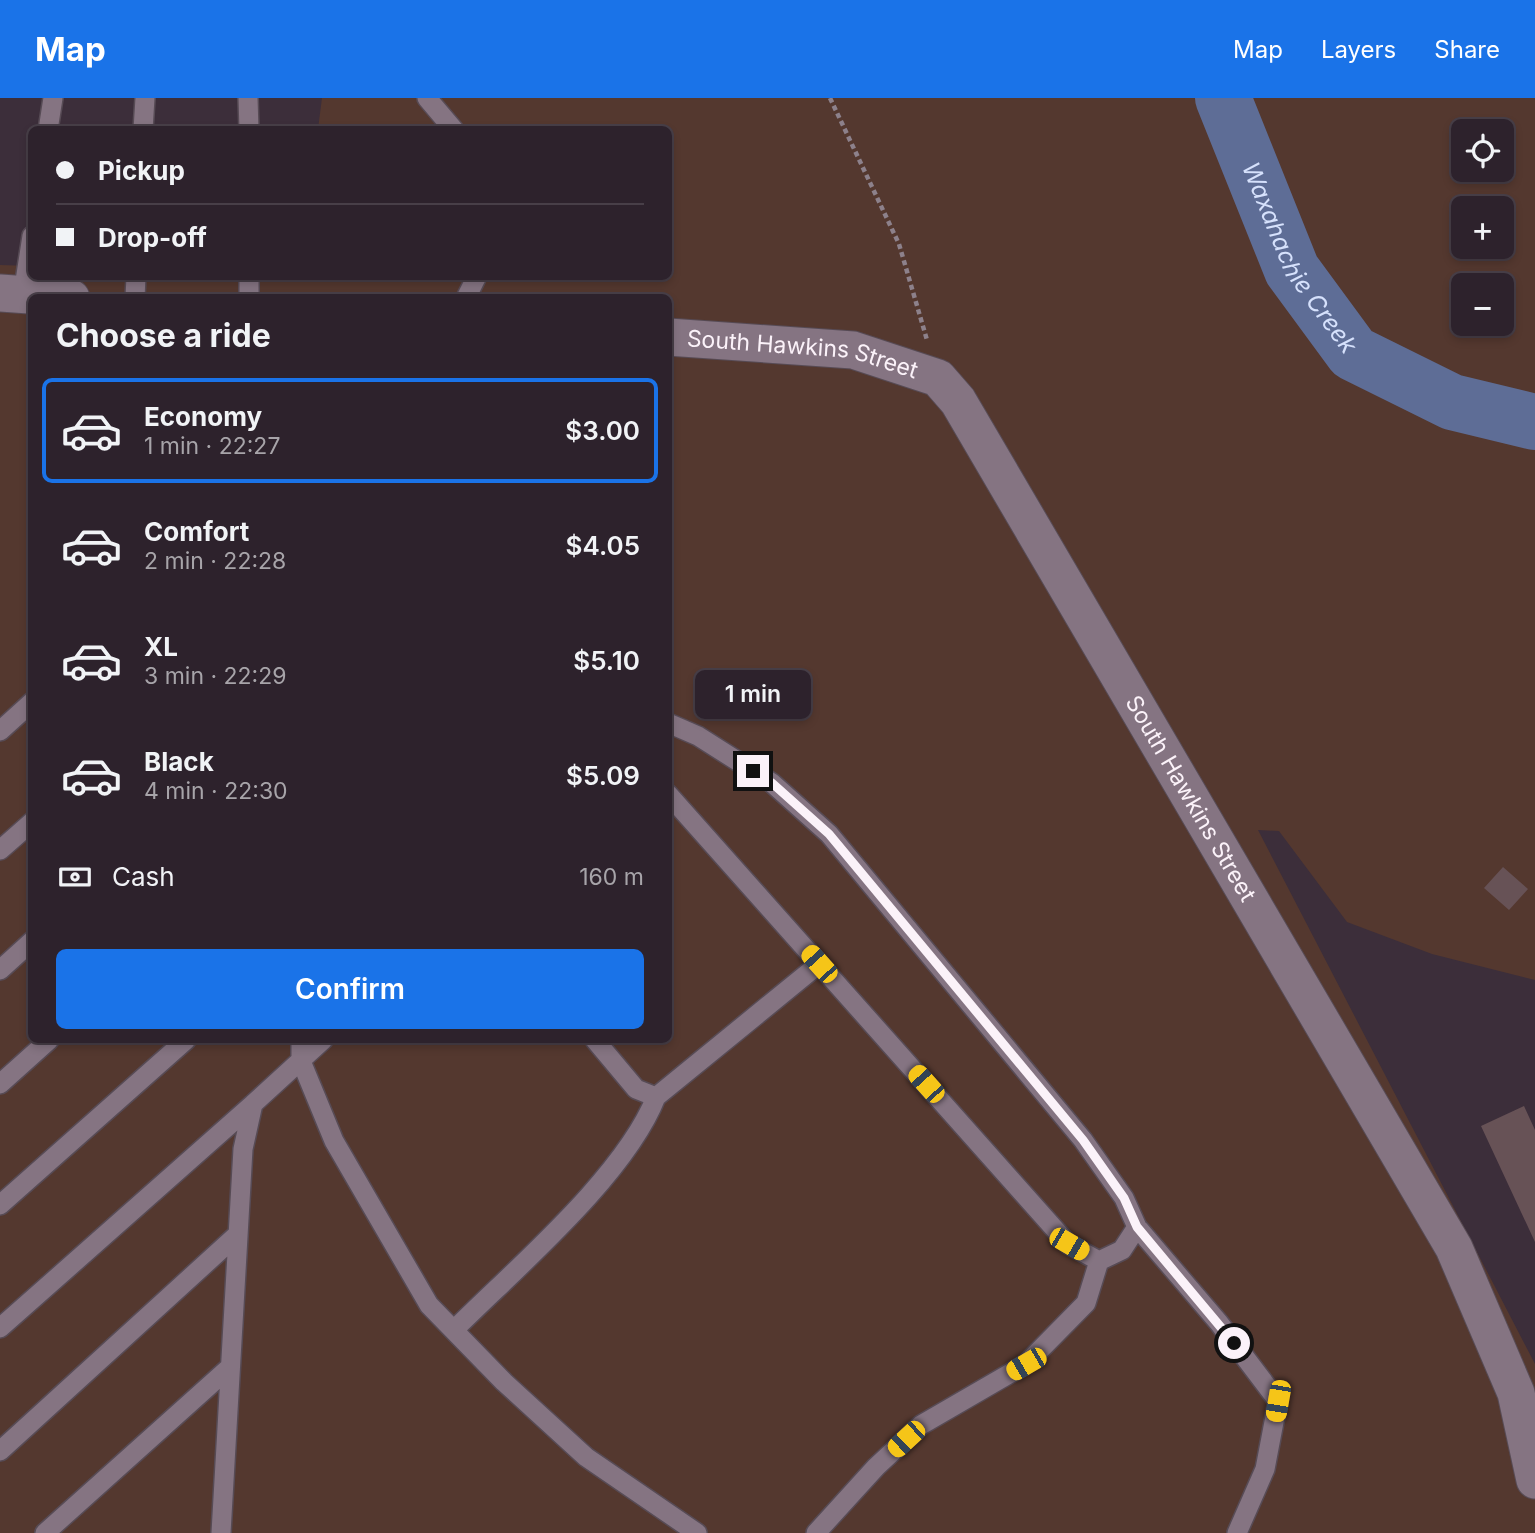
<!DOCTYPE html>
<meta charset="utf-8">
<style>
body{margin:0;font-family:Inter,sans-serif;background:#352a34;color:#f1f3f6;height:100vh;display:flex;flex-direction:column;font-size:26px;white-space:nowrap}
*{box-sizing:border-box;margin:0}
p{font-size:23px;color:#a7a4a9}
.icon{flex:none;width:38px;height:38px;fill:none;stroke:currentColor;stroke-width:2;stroke-linecap:round;stroke-linejoin:round}
.map{position:relative;flex:1;overflow:hidden}
.details{position:absolute;left:28px;top:196px;width:644px;height:749px;display:flex;flex-direction:column;background:#2d222c;border-radius:10px;box-shadow:0 4px 10px #0003,0 0 0 2px #483f48}
.details>*{flex:none}
.guide{position:absolute;left:28px;top:28px;width:644px;height:154px;border-radius:10px;box-shadow:0 4px 10px #0003,0 0 0 2px #483f48;display:grid;align-content:center;height:154px;padding:0 28px;background:#2d222c}
.fabs{position:absolute;left:1451px;top:21px;display:grid;gap:14px}
.fabs a{display:grid;place-items:center;width:63px;height:63px;border-radius:10px;background:#2d222c;box-shadow:0 4px 10px #0003,0 0 0 2px #483f48;font-size:35px}
.end{position:absolute;width:32px;height:32px;margin:-16px;border:9px solid #fbf2f9;background:#111;box-shadow:0 0 0 4px #111}
.from{border-radius:50%}
.bubble{position:absolute;height:49px;border-radius:10px;background:#2d222c;box-shadow:0 4px 10px #0003,0 0 0 2px #483f48;font-size:23px;font-weight:600;line-height:49px;text-align:center}
.car{position:absolute;width:21px;height:42px;margin:-21px -10px;border-radius:9px;box-shadow:0 0 5px 2px #0007;background:linear-gradient(#f5c518 24%,#345 0 40%,#f5c518 0 76%,#345 0 86%,#f5c518 0)}
.guide b{display:flex;align-items:center;gap:24px;height:66px;font-size:26px}
.guide b+b{border-top:2px solid #483f48}
.guide i{width:18px;height:18px;background:#f1f3f6}
ul{padding:0;list-style:none}
li{display:flex;align-items:center;gap:21px;height:105px;margin:0 14px 10px;padding:0 14px;border:4px solid transparent;border-radius:10px}
li div{flex:1}
li b{display:block;font-size:26px}
li em{font-style:normal;font-weight:600}
li.selected{border-color:#1a73e8}
li>.icon{width:63px;height:63px;stroke-width:1.5}
h2{padding:0 28px;font-size:32px;line-height:84px}
.pay{display:flex;align-items:center;gap:18px;height:77px;padding:0 28px;font-size:26px}
.pay p{margin-inline-start:auto}
.primary-button{display:flex;gap:14px;margin-top:auto;padding:14px 28px}
.primary-button a{flex:1;height:80px;border-radius:10px;background:#1a73e8;color:#fff;font-size:28px;font-weight:600;line-height:80px;text-align:center}
header{display:flex;align-items:center;gap:42px;box-sizing:border-box;height:98px;padding:0 35px;background:#1a73e8;color:#fff}
header strong{font-size:33px}
nav{display:flex;gap:38px;margin-inline-start:auto;font-size:24px}
.map>svg:first-child{display:block}
.green{fill:#54382f;fill-rule:evenodd}
.lines{fill:none;stroke-linecap:round;stroke-linejoin:round}
.river{stroke:#5e6d96;stroke-width:56}
.building{fill:#675256}
.service-casing{stroke:#574b55;stroke-width:22}
.minor-casing{stroke:#574b55;stroke-width:39}
.path{stroke:#8d818b;stroke-width:4.5;stroke-dasharray:5 3.5;stroke-linecap:butt}
.service{stroke:#857482;stroke-width:19}
.minor{stroke:#857482;stroke-width:37}
.route{stroke:#fbf2f9;stroke-width:9}
.labels{text-anchor:middle;stroke-width:5;stroke-linejoin:round;paint-order:stroke}
.street-label{font-size:23px;fill:#fbf2f9;stroke:#3c2e3a}
.water-label{font-size:24px;font-style:italic;fill:#d6e1fc;stroke:#3c2e3a}
</style>
<header>
<strong>Map</strong>
<nav><a>Map</a><a>Layers</a><a>Share</a></nav>
</header>
<div class="map">
<svg width="1535" height="1435" viewBox="0 0 1535 1435">
<rect width="100%" height="100%" fill="#3c2e3a"/>
<path class="green" d="M322,0H1535V882L1432,856L1347,824L1279,733L1258,732L1535,1266V1435H0V167L31,168L32,178L301,181L668,178V32L318,31ZM1463,33H1502V72H1463ZM1463,110H1502V149H1463ZM1463,187H1502V226H1463ZM32,200H668V942H32Z"/>
<g class="lines">
<path class="river" id="s1" d="M1223,0L1292,172L1353,255L1452,304L1535,324"/>
</g>
<path class="building" d="M1503,769L1528,791L1509,812L1484,790Z
M1524,1008L1535,1032V1144L1481,1028Z"/>
<g class="lines">
<defs>
<path id="service" d="M248,0L249,32
M427,0L454,32
M48,32L53,0
M143,32L145,0
M249,178V200
M23,196L32,138
M135,200L136,178
M466,200L477,178
M668,625L698,638L772,685L829,736L1083,1042L1124,1100L1137,1129L1219,1225L1278,1303L1265,1371L1237,1435
M0,633L32,604
M668,696L1068,1146L1099,1163L1122,1152L1137,1129
M0,752L32,724
M0,872L32,843
M301,942V963L334,1043L429,1207L504,1284L586,1359L697,1435
M595,942L636,991L656,999L819,866
M0,986L49,942
M0,1107L186,942
M0,1230L253,1006
M454,1232C516,1170 625,1078 656,999
M0,1353L238,1136
M45,1435L230,1269
M221,1435L243,1051L253,1006L323,942
M816,1435L876,1369L921,1327L1026,1266L1086,1205L1099,1163"/>
<g id="minor">
<path d="M0,195L71,200"/>
<path id="s2" d="M668,239L853,252L938,280L958,303L1454,1150L1516,1295L1535,1382"/>
</g>
</defs>
<use href="#service" class="service-casing"/>
<use href="#minor" class="minor-casing"/>
<path class="path" d="M830,0L899,146L927,242"/>
<use href="#service" class="service"/>
<use href="#minor" class="minor"/>
</g>
<g class="lines">
<path class="route" d="M753,673L772,685L829,736L1083,1042L1124,1100L1137,1129L1234,1245"/>
</g>
<g class="labels">
<g class="street-label">
<text dy="8" stroke="none"><textPath href="#s2" startOffset="136">South Hawkins Street</textPath></text>
<text dy="8" stroke="none"><textPath href="#s2" startOffset="766">South Hawkins Street</textPath></text>
</g>
<g class="water-label">
<text dy="8" stroke="none"><textPath href="#s1" startOffset="178">Waxahachie Creek</textPath></text>
</g>
</g>
</svg>
<div class="fabs">
<a><svg class="icon" aria-label="locate" viewBox="0 0 24 24"><circle cx="12" cy="12" r="6"/><path d="M12 2v4M12 18v4M2 12h4M18 12h4"/></svg></a>
<a>+</a>
<a>−</a>
</div>
<i class="end from" style="left:1234px;top:1245px"></i>
<i class="end" style="left:753px;top:673px"></i>
<div class="bubble" style="left:695px;top:572px;width:116px">1 min</div>
<i class="car" style="left:819px;top:866px;rotate:318deg"></i>
<i class="car" style="left:926px;top:986px;rotate:318deg"></i>
<i class="car" style="left:1069px;top:1146px;rotate:120deg"></i>
<i class="car" style="left:1026px;top:1266px;rotate:240deg"></i>
<i class="car" style="left:1278px;top:1303px;rotate:190deg"></i>
<i class="car" style="left:906px;top:1341px;rotate:227deg"></i>
<div class="guide">
<b><i class="from"></i>Pickup</b>
<b><i></i>Drop-off</b>
</div>
<section class="details">
<h2>Choose a ride</h2>
<ul>
<li class="selected"><svg class="icon" aria-label="car" viewBox="0 0 24 24"><path d="M5 17H2v-5l4-1 3-4h7l3 4 3 1v5h-3M9 17h6M6 11h13"/><circle cx="7" cy="17" r="2"/><circle cx="17" cy="17" r="2"/></svg><div><b>Economy</b><p>1 min · 22:27</p></div><em>$3.00</em></li>
<li><svg class="icon" aria-label="car" viewBox="0 0 24 24"><path d="M5 17H2v-5l4-1 3-4h7l3 4 3 1v5h-3M9 17h6M6 11h13"/><circle cx="7" cy="17" r="2"/><circle cx="17" cy="17" r="2"/></svg><div><b>Comfort</b><p>2 min · 22:28</p></div><em>$4.05</em></li>
<li><svg class="icon" aria-label="car" viewBox="0 0 24 24"><path d="M5 17H2v-5l4-1 3-4h7l3 4 3 1v5h-3M9 17h6M6 11h13"/><circle cx="7" cy="17" r="2"/><circle cx="17" cy="17" r="2"/></svg><div><b>XL</b><p>3 min · 22:29</p></div><em>$5.10</em></li>
<li><svg class="icon" aria-label="car" viewBox="0 0 24 24"><path d="M5 17H2v-5l4-1 3-4h7l3 4 3 1v5h-3M9 17h6M6 11h13"/><circle cx="7" cy="17" r="2"/><circle cx="17" cy="17" r="2"/></svg><div><b>Black</b><p>4 min · 22:30</p></div><em>$5.09</em></li>
</ul>
<div class="pay"><svg class="icon" aria-label="cash" viewBox="0 0 24 24"><path d="M3 7h18v10H3z"/><circle cx="12" cy="12" r="2"/></svg>Cash<p>160 m</p></div>
<div class="primary-button"><a>Confirm</a></div>
</section>
</div>
